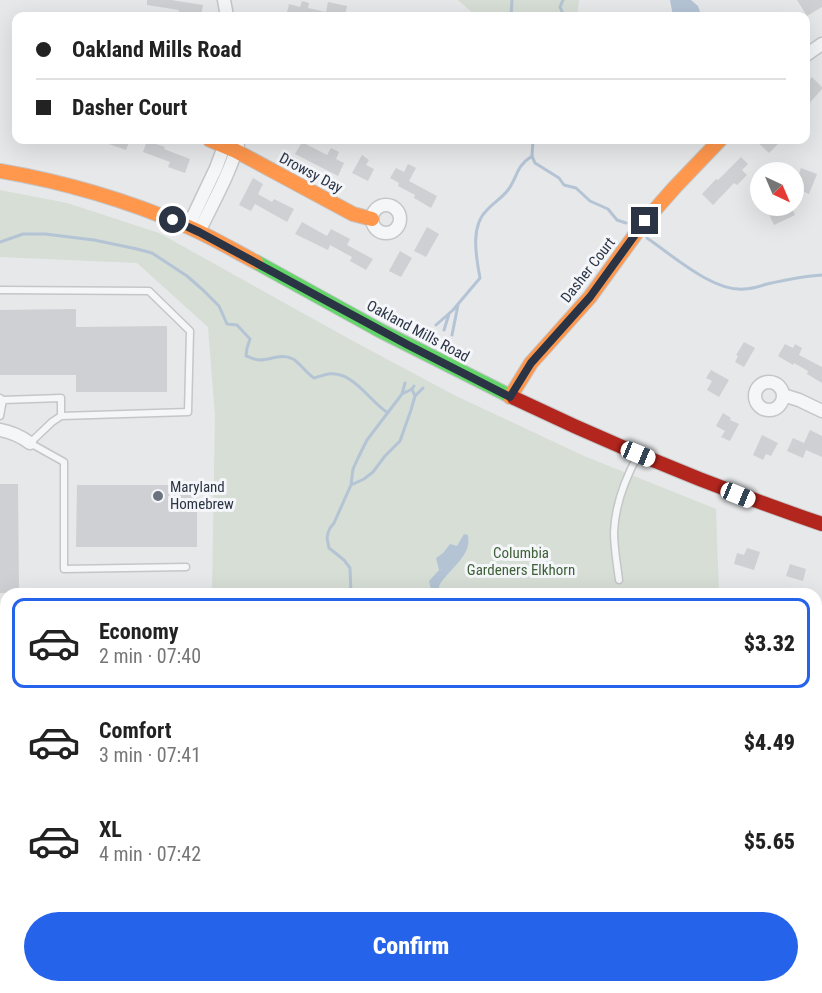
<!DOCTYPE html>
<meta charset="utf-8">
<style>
body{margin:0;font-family:"Roboto Condensed",sans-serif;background:#f2f2f2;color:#222;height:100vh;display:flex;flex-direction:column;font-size:22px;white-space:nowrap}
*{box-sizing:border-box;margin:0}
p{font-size:20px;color:#767676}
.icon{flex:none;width:33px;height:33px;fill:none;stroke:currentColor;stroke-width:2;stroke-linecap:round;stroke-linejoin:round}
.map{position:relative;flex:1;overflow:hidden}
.side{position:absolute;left:0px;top:588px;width:822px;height:405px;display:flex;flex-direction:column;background:#fff;border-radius:18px 18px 0 0;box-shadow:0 6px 24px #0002}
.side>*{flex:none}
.banner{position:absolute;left:12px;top:12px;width:798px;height:132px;border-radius:12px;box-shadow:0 6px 24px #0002;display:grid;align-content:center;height:132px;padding:0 24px;background:#fff}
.needle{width:39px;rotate:136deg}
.buttons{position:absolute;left:750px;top:162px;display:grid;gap:12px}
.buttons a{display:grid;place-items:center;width:54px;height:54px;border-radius:50%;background:#fff;box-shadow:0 6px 24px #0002;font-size:30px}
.end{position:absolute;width:27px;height:27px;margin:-14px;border:8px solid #2b3445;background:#fff;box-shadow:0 0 0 3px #fff}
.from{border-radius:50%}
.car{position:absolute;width:18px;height:36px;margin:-18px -9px;border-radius:8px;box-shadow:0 0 4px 2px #0007;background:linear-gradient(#fff 24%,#345 0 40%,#fff 0 76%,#345 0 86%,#fff 0)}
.banner b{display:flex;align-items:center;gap:21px;height:57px;font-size:22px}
.banner b+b{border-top:2px solid #e0e0e0}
.banner i{width:15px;height:15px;background:#222}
ul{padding:10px 0 0;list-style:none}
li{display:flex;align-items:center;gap:18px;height:90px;margin:0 12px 9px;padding:0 12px;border:3px solid transparent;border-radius:12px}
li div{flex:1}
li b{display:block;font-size:22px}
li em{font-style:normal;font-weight:800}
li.on{border-color:#2563eb}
li>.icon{width:54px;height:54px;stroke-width:1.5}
.primary-button{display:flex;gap:12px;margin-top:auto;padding:12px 24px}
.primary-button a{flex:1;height:69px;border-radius:36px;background:#2563eb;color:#fff;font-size:24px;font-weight:800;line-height:69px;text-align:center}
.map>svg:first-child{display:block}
.green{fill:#d6ded6}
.water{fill:#b4c4d5}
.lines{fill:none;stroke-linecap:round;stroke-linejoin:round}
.stream{stroke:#b4c4d5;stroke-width:3}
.building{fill:#ced0d3}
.lane-casing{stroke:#c4c6c8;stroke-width:9}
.street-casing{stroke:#c4c6c8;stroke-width:15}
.fast-casing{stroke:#c4c6c8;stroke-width:16}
.slow-casing{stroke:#c4c6c8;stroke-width:16}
.jam-casing{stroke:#c4c6c8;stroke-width:16}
.lane{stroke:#f5f6f7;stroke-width:6}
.street{stroke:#f5f6f7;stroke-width:12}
.fast{stroke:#63d668;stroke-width:14}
.slow{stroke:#ff974d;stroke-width:14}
.jam{stroke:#b3261e;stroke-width:14}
.route{stroke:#2b3445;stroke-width:8}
.poi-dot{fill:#6c737f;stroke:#f4f6f9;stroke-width:2}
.labels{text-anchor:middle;stroke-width:6;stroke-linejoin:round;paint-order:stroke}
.street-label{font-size:15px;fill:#2b3445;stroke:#f4f6f9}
.poi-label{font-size:15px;fill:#2b3445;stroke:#f4f6f9;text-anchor:start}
.park-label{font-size:15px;fill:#3f6138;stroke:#f4f6f9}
</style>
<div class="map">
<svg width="822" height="993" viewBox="0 0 822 993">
<rect width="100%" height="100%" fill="#e6e8ea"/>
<path class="green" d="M458,0H579L577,16H476Z
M0,190L67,203L159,233L353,341L454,395L584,456L716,509L719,594H59L65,593L212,592L215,415L208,327L137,263L0,257Z
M0,602H6V632H0Z
M324,987H770L771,993H324Z"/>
<path class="water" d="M670,0H691L698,6L700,12L697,16H673Z
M464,534L468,535C468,538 469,541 468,545C466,559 446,573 439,586L440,594H432L429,581L439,570L436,558L443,553L450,544L457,546Z"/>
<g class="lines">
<path class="stream" d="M563,0L560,7L564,16
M511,16L512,0
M532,156L535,163L559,178L564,185L576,188L590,201L608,209L617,220L626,223
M647,238C672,255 713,292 744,289C752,289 760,286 767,284C785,280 804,276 822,275
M0,242L23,234H45L94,240L137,249L152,253L187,276L203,290L219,306L227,324L237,325L250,339L247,348L246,356C250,357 255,360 260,360C271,360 281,353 293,359C300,363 306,373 314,378C318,377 323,375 328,374C354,371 368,400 388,413
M436,325L453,310L480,278C476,256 470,226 487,210C493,203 502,198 508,190C518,177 515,167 532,156L533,140
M444,330L449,314
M452,335L458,305
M412,389L415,396L423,388
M402,394L412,389L414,386
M351,485L364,479L373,472L385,456L400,441L411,410L415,396
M351,594L350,568L344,560L329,548L327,538L328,533L330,528L334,523L351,485L353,469L358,458L367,440L402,394L405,383
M816,956L822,958
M498,987L501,993"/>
</g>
<path class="building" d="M147,0H171L203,5L201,16H178L179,10L147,5Z
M797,0H822V7L807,16Z
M302,1L309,3L308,8L326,12L328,2L347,6L345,16H286L289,4L300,7Z
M812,77L822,87V89L806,107V84Z
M100,140H130L126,150L100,141Z
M755,140H782L769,153Z
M147,141L165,147L164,149L190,159L185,173L168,167L170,162L143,152Z
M302,142L327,155L331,148L339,152L336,159L344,163L338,176L295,154Z
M362,155L369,160L366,165L374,169L368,181L352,173Z
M741,157L748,164L742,170L747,175L737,185L734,183L713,205L702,194L716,179L718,180Z
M408,164L416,168L409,181L437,196L431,208L414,198L415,195L398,186L399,183L390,178L396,168L404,172Z
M801,168L817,174L809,194L794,188Z
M253,178L263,184L258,194L272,202L274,199L294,209L287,222L255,204L251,211L239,205Z
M777,206H791L795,215L774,225L767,210Z
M302,222L327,236L331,229L350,239L347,245L373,259L366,270L350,261L352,257L330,245L328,250L295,234Z
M427,227L439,234L426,257L414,251Z
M400,251L412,258L401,277L389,271Z
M76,309V327L167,326V392H76V375H0V310Z
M744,342L755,348L744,367L735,362L738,356L736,355Z
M785,344L793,348L795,344L802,348L799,355L822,367V383L807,374L808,371L794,363L793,365L778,356Z
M711,370L729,380L719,397L707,390L712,381L706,378Z
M723,413L731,418L730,420L739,424L730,441L721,437L725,431L716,426Z
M810,430L822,436V457L806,450L803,458L787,451L793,438L804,443Z
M762,435L778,443L771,456L766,454L763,460L753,455Z
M0,484H18L19,593H0Z
M77,485H197V547H76Z
M747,548L760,552L754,570L734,564L737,553L744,555Z
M790,564L806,569L803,581L786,576Z"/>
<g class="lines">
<defs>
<path id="lane" d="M0,290L149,291L190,331L188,412L61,416V398L3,400L0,398
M0,416L3,400
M61,416L52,422L30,443L64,462V569L186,567
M619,580C617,564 614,548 614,532C615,505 625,479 638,455
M0,761H6
M0,783H6"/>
<path id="street" d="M224,0L227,16
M806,55L822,44
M372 219a14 14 0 1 1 28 0a14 14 0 1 1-28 0Z
M188,227L216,168L226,141
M199,232C213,202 231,172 239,140
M755 396a14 14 0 1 1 28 0a14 14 0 1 1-28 0Z
M783,395L799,400L822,411
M0,430C12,432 20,436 30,443
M816,643L822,646
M816,758L822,756
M816,783L822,784
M122,987V993"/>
<path id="fast" d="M256,262L381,331L514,398"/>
<path id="slow" d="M210,140L236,151L353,214L372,219
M0,171C64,182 126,200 186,226C210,236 233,250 256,262
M510,397L531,363L590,297L645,221L675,187L720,140"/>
<path id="jam" d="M514,398C614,446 716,488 822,524"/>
</defs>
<use href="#lane" class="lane-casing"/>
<use href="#street" class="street-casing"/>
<use href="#fast" class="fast-casing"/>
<use href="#slow" class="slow-casing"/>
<use href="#jam" class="jam-casing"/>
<use href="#lane" class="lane"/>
<use href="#street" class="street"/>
<use href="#fast" class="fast"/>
<use href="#slow" class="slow"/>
<use href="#jam" class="jam"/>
</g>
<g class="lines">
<path class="route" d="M173,220L199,232L408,345L510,397L531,363L590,297L645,221"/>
</g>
<circle class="poi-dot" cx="158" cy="496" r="6"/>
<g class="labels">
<g class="street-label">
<text transform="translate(311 173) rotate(28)" y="5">Drowsy Day</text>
<text transform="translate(588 270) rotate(-52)" y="5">Dasher Court</text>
<text transform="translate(418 331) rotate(28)" y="5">Oakland Mills Road</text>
</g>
<g class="poi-label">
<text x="170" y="492">Maryland<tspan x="170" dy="17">Homebrew</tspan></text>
</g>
<g class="park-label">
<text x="521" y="558">Columbia<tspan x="521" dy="17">Gardeners Elkhorn</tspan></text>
</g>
</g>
</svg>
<div class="buttons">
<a><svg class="needle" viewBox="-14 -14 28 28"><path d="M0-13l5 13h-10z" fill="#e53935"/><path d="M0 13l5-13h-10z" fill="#767676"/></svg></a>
</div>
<i class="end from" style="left:173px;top:220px"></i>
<i class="end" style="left:645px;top:221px"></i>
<i class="car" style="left:638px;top:454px;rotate:112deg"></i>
<i class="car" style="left:738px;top:495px;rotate:112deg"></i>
<div class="banner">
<b><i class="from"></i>Oakland Mills Road</b>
<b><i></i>Dasher Court</b>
</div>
<section class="side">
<ul>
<li class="on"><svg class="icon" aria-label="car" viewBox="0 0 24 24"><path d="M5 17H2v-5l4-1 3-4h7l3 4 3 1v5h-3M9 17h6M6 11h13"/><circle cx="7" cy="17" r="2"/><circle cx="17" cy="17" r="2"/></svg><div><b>Economy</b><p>2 min · 07:40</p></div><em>$3.32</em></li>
<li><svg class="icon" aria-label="car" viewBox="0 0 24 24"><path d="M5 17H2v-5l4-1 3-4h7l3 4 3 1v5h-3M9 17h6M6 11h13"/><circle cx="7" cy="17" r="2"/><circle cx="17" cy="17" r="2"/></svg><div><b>Comfort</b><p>3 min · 07:41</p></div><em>$4.49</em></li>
<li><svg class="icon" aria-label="car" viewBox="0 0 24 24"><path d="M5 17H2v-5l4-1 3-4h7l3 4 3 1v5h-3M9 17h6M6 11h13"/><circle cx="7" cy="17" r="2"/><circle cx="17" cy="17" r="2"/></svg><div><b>XL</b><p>4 min · 07:42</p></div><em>$5.65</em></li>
</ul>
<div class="primary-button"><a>Confirm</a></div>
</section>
</div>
